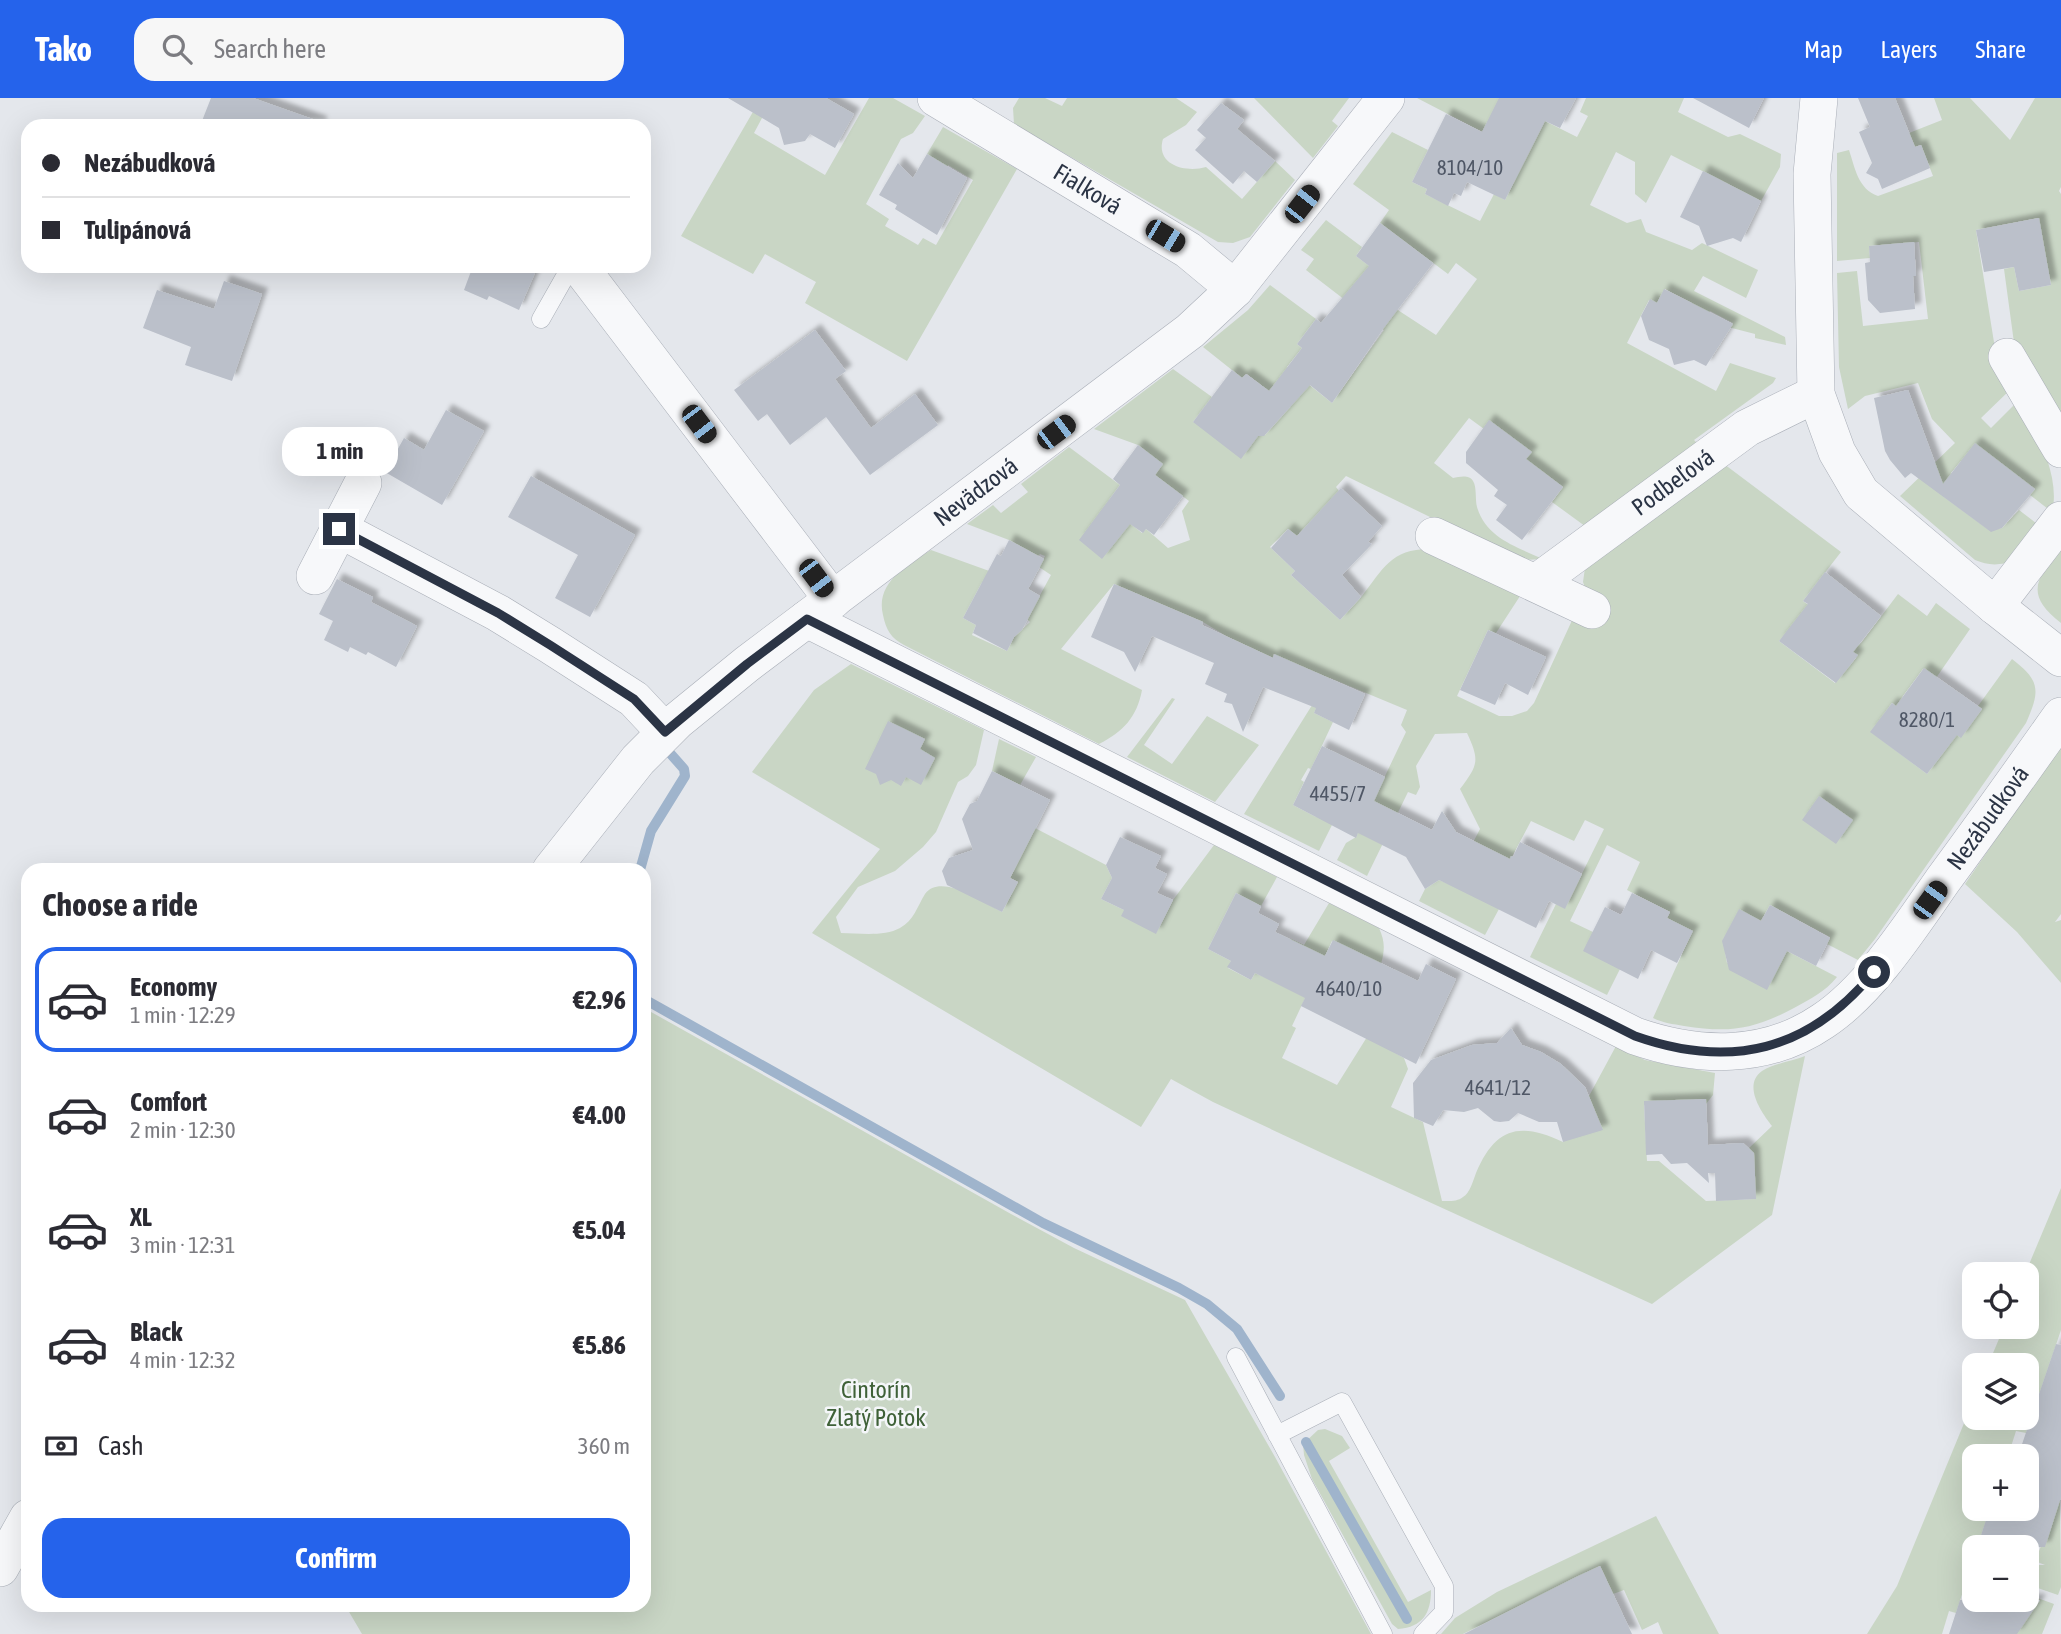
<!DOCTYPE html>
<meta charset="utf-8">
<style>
body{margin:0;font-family:"Asap Condensed",sans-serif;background:#f7f7f7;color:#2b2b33;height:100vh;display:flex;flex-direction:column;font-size:26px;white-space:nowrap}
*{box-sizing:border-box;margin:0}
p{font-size:23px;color:#7c7c81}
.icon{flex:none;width:38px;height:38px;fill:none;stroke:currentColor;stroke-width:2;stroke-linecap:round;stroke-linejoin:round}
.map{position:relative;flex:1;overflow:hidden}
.panel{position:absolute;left:21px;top:765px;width:630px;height:749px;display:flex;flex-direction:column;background:#fff;border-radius:21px;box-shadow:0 7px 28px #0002}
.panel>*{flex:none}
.guide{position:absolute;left:21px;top:21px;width:630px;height:154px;border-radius:21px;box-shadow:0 7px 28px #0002;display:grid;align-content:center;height:154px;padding:0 21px;background:#fff}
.controls{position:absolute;left:1962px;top:1164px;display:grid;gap:14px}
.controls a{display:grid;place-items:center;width:77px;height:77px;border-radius:14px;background:#fff;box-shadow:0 7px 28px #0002;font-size:35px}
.end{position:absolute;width:32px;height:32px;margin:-16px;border:9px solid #2b3445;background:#fff;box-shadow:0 0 0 4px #fff}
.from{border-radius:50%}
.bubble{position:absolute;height:49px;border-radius:21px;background:#fff;box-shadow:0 7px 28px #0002;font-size:23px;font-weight:700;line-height:49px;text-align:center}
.car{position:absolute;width:21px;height:42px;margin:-21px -10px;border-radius:9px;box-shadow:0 0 5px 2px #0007;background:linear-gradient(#222 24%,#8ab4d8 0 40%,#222 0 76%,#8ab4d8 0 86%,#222 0)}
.guide b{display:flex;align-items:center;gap:24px;height:66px;font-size:26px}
.guide b+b{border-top:2px solid #e1e1e2}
.guide i{width:18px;height:18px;background:#2b2b33}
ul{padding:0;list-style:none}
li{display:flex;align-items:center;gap:21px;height:105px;margin:0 14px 10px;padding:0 7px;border:4px solid transparent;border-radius:21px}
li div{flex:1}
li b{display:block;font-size:26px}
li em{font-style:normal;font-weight:700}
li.selected{border-color:#2563eb}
li>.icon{width:63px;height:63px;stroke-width:1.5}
h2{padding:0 21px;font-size:32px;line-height:84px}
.pay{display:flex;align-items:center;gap:18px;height:77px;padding:0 21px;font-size:26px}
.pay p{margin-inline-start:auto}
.primary-button{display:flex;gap:14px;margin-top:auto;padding:14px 21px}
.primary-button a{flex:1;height:80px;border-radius:21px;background:#2563eb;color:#fff;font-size:28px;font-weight:700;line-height:80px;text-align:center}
header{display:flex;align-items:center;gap:42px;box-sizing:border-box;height:98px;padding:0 35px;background:#2563eb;color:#fff}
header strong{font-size:33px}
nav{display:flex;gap:38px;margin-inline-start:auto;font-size:24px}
.search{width:490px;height:63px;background:#f7f7f7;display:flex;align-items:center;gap:18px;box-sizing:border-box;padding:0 24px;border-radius:21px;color:#7c7c81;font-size:26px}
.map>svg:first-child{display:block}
.green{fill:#c9d6c5}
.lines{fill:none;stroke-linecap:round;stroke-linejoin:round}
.stream{stroke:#9fb4cc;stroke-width:10}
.building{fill:#bbc0ca;filter:url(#shadow)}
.lane-casing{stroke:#a9aeb7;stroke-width:19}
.street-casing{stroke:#a9aeb7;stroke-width:38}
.lane{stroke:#f7f8fa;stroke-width:18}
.street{stroke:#f7f8fa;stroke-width:37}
.route{stroke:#2b3445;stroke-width:9}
.labels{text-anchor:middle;stroke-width:5;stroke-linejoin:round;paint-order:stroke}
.number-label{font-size:21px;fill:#4f5766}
.street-label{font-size:24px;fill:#2b3445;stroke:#f4f6f9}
.park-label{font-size:24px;fill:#3f6138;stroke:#f4f6f9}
</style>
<header>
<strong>Tako</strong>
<div class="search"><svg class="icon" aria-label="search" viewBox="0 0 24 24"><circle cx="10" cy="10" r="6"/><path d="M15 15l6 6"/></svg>Search here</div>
<nav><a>Map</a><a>Layers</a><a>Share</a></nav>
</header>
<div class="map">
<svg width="2061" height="1536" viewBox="0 0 2061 1536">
<defs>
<filter id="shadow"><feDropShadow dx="6" dy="-6" stdDeviation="2" flood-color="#0004"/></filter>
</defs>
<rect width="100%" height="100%" fill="#e4e7ec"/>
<path class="green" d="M761,0L762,20L754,35L825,77L869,0H893L925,18L913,35L901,41L866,106L889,121L885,128L918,147L923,140L936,147L973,82L948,67L947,69L927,56L943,29L1017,71L907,263L805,205L816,184L765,156L753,176L681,138Z
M1019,0H1045L1062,8L1067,0H1176L1197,14L1186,27L1163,41C1155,67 1186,75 1206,69L1242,101L1275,63L1295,82L1250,139L1233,145L1218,144L1014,26L1013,10Z
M1254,0H1349L1332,23L1338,28L1313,60Z
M1417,0H1499L1577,39L1588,18L1580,14L1586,0H1684L1678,14L1728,39L1740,36L1781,56L1780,69L1761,103L1671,57L1646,105L1635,96V64L1616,54L1590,107L1627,125L1641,121L1646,134L1692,152L1702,145L1758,172L1746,200L1703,178L1694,193L1785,239L1786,247L1755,240V236L1728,229L1733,225L1710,213L1709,216L1692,207V205L1665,191L1657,205L1649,202L1627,245L1716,293L1730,265L1776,280L1773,285L1694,342L1701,349L1589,431L1552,404L1563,389L1469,320L1434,365L1453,380C1459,379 1469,376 1473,383C1477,389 1475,402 1477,409C1486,440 1517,449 1543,461L1523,462L1512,459L1346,378L1336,389L1339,393L1297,438L1288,431L1270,449L1295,473L1291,477L1340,522C1347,514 1355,506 1362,498C1383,471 1391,451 1429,451L1522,495L1496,535L1488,532L1457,598L1499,618H1512L1527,613L1534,605L1586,492L1583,484L1585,470L1724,366L1841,454L1803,503L1810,508L1779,543L1835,585L1856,560L1851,553L1861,545L1898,496L1927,518L1936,505L1970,531L1936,580L1923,571L1903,598L1898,610L1892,605L1871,634L1927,676L1949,647L1950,632L1961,639L1982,611L1978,608L2012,561C2041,583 2040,593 2026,625L1875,841L1858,862L1827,846L1830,839L1770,807L1761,823L1739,812L1723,842L1729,845L1725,854L1727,865L1787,853L1837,879C1825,894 1810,901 1794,910C1752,932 1730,935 1684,928C1673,926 1663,925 1653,920L1692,834L1667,820L1670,814L1627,792L1640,764L1607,747L1570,823L1593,834L1620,871L1607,897L1530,859L1556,806L1565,810L1604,731L1585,722L1574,743L1531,723L1499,783V811L1485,837L1419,803L1425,791L1439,782L1451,787L1480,731L1460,691C1478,667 1480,663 1467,635L1435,636L1416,668L1420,689L1416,697L1408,694L1367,778L1337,762L1346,745L1356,739L1406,634L1401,627L1407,612L1330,580L1314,615L1333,624L1311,671L1308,670L1301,682L1304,684L1293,707L1316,719L1335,721L1319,753L1244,716L1329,580L1274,557L1273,560L1226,538L1203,524L1114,486L1061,551L1142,592C1137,619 1123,634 1099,646L904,547C891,540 886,532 883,517C875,485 907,467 931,452L992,474L981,486L963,520L976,527L972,537L1007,553L1014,539L1030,524L1027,521L1051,477L1039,469L1045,458L1040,456L1038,458L1009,442L967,426L993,407L1001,415L1028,394L1021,386L1069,349L1120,387L1109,402L1131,426L1142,435L1146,431L1168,450L1190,442L1182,413L1189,403L1155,377L1162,366L1138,347L1094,331L1173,271L1212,299L1193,324L1265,337L1290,309L1247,276L1242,280L1203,249L1248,212L1270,187L1316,221L1297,246L1302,250L1287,269L1332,305L1384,232L1306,172L1314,161L1301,152L1326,122L1362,149L1356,158L1376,173L1381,201L1436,237L1477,181L1456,165L1448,176L1380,125L1389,112L1353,86L1392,34L1428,52L1412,84L1427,91L1425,96L1480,123L1494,96L1505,102L1527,57Z
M1934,0H1970L2010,42L2035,0H2061V89L2059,93L2061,96V326L2015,252L2004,171L2014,169L2019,193L2051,187L2038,120L1976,132L1997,263L2012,290L1981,320L1991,330L2019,302C2036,332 2061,379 2052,414L2030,397L2035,391L1968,367L1961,363L1951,375L1958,381L1944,399L1989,432L2002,430L2019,412L2041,429L2005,465C1994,468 1985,466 1975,462L1900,398L1955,345L1932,321L1918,285L1865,298L1848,311L1839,269L1837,175L1857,173L1863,228L1928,221L1919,144L1869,148L1870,160L1837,163V55L1849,52C1855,70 1858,91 1878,98L1933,78L1921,47L1915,49L1909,35L1942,22Z
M2061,451V525C2025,497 2035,481 2061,451Z
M851,566L984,632L976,667L968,678L958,684L936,734L923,749L895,773L858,789L836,819L841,835C858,835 884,839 900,830C914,822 917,809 925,796C941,774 984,805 1002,814L1018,784L1010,780L1035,730L1106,767L1112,780L1101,801L1124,812L1156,835L1173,802L1214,747L1277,779L1261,808L1236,795L1208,851L1231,863L1228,870L1251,882L1255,875L1271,882L1291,841L1304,847L1329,805L1379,830C1385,843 1385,852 1381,866L1332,843L1292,928L1296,930L1282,960L1337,987L1367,939L1404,960L1408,971L1391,1009L1423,1024L1442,1103C1448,1103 1457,1104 1463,1099C1470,1095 1473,1083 1476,1075C1495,1030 1519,1023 1563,1044L1595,1014L1589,998L1616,948L1645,962L1715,975L1713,997L1706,1006L1702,1001L1644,1007L1647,1063H1659L1706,1103L1755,1101L1754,1056L1749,1050L1772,1028C1762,1015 1742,987 1762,973C1773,966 1792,963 1805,958L1772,1117L1652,1206L1322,1055L1213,1004L1171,981L1141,1029L812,835L880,751L752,674L814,592Z
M1172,600L1175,601L1144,647L1172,666L1207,618L1259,647L1215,704L1127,659Z
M999,641L1036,659L1020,687L992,673Z
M2061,647V816L2055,824L2061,822V885L2017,834L1965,786Z
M644,910L1011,1116L1074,1150L1185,1202L1275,1359L1371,1536H362L345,1507H644Z
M2061,1090V1232L2026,1335L2016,1333L2008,1358H1974V1410L1990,1411L1977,1449H1974V1459L1956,1515L1949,1513L1942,1536H1867L1897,1488L1974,1301V1320H2026V1267H1988L2004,1229L2026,1228L2025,1176Z
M1325,1331L1342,1338L1350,1350L1329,1363L1408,1504L1431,1492C1431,1515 1423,1529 1398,1531L1392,1526L1312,1381L1304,1357L1303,1346L1318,1332Z
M2060,1401L2061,1489L2058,1497L2032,1488L2033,1484L2039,1486L2033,1483L2039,1467H2045L2035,1463Z
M1656,1418L1719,1536H1663L1658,1524L1642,1532L1624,1492L1613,1496L1600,1468L1463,1536H1441L1455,1520L1497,1494Z
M2029,1497L2054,1506L2042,1536H2004L2022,1517L2027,1502L2032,1504L2028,1500Z"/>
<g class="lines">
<path class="stream" d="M640,772L651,733L685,678L684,671L669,654
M644,901L1043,1125L1179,1190L1207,1206L1237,1231L1280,1298
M1306,1344L1407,1521"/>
</g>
<path class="building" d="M211,0H253L321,24V28H200Z
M728,0H826L854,16L835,50L810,36L805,43L784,47L779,30Z
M1499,0H1576L1560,30L1545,23L1505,102L1467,84L1461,98L1454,95L1448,108L1425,96L1427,91L1412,84L1446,16L1482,34Z
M1693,0H1764L1749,30Z
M1858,0H1895L1915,49L1921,47L1930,70L1882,91L1878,81L1866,75L1872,65L1859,34L1870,29Z
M1221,5L1244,22L1237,31L1275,63L1257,84L1244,73L1233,86L1195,52L1206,40L1197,32Z
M927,56L967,80L937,137L895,111L897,107L879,97L898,65L913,80Z
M1703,73L1761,103L1741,144L1733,140L1707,148L1699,128L1680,119Z
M2039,120L2051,187L2019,193L2014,169L1984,174L1976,132Z
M1380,125L1433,165L1383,231L1332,305L1310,287L1264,338H1258L1241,361L1193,324L1232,272L1242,280L1246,276L1269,293L1302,250L1297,246L1316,221L1321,225L1369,168L1356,158Z
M1914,144L1916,178H1913L1915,211L1880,215L1868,202L1865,165L1870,164L1869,148Z
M473,168H538L519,212L489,198L487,202L464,192Z
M224,183L262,196L232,283L185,267L191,249L143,230L157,192L214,211Z
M1664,191L1733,226L1706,268L1694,262L1674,267L1669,251L1649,242L1641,218L1650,201L1657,205Z
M815,232L846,273L835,281L871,330L915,296L938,327L870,377L826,319L790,347L767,316L758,323L734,292Z
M1908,292L1943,386L1975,345L2035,391L2002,430L1991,434L1911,375L1905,380L1890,362L1885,353L1874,300Z
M446,312L484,333L442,407L385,374L404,340L424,352Z
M1489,322L1532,354L1526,361L1563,389L1522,442L1496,422L1507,407L1494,398L1498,392L1466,365V354Z
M1138,347L1163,366L1155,377L1183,398L1154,437L1146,431L1143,435L1130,426L1102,461L1079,442L1120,387L1113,381Z
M531,378L635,437L590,519L555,500L578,457L508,419Z
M1341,390L1382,428L1368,444L1372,446L1342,477L1361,499L1340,522L1291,477L1295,473L1271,450L1288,431L1297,438Z
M1009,442L1044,461L1028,491L1040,498L1022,532L1014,539L1007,553L973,535L976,527L963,520L997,456L1001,458Z
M1825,474L1881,518L1853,554L1858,557L1836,585L1779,543L1808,506L1803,503Z
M337,481L373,499L371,504L417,528L396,569L368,554L366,557L350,549L348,554L324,542L333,523L319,516Z
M1114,486L1203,524L1202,527L1273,560L1274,556L1365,596L1349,632L1314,615L1316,610L1263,589L1243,634L1232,606L1224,604L1227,596L1205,586L1214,565L1152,538L1135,574L1124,554L1091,539Z
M1488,532L1546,559L1528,597L1505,585L1495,607L1460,592Z
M1924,570L1982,611L1961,640L1957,637L1927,676L1870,634L1892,605L1896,608Z
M888,623L925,641L920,651L935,660L921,687L906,679L901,688L891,682L880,687L876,676L865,671Z
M1322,648L1385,679L1374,703L1432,732L1442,713L1456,734L1510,761L1511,758L1513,759L1520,744L1582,776L1565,811L1549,803L1536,830L1439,782L1425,791L1406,759L1358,735L1356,740L1293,707Z
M992,673L1050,702L1010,780L1018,784L1002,814L947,787L942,773L949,760L973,752L962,721L970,706L977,703Z
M1819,698L1853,722L1836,746L1802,722Z
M1120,739L1161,758L1155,770L1167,776L1157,795L1173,802L1156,836L1121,818L1124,812L1101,801L1112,780L1106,767Z
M1236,795L1261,808L1258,815L1279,826L1275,834L1325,858L1333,842L1418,883L1426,866L1456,881L1416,966L1301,908L1305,900L1255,875L1251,882L1227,869L1231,863L1208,851Z
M1632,795L1670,814L1667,820L1693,833L1677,865L1651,852L1638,881L1583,853L1605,809L1621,817Z
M1770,807L1830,840L1816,868L1787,853L1767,892L1729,872L1722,843L1739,811L1761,823Z
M1511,930L1522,947L1541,954L1561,966L1585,989L1603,1032L1563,1044L1557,1024H1539L1518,1015L1509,1023L1500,1024L1494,1023L1478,1010L1464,1014L1443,1012L1433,1028L1414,1020L1413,985L1431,962L1472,947L1497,945Z
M1706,1001L1708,1047L1743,1045L1754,1055L1756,1101L1716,1103L1715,1075H1708L1709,1085L1687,1065L1671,1066L1662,1056L1646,1057L1644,1003Z
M2056,1246L2061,1247V1399L2045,1449H1977L1990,1410H2026V1358H2018Z
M1600,1468L1632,1536H1464L1576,1479Z
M1960,1502H2040L2017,1536H1949Z"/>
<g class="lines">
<defs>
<path id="lane" d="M541,221L571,168
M1236,1259L1383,1536
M1277,1337L1342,1304L1444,1488V1514L1423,1536"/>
<g id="street">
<path id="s1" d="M936,0L1188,152L1235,191"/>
<path d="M1819,0L1812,76L1816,296L1837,354L1861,395L1995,508L2061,560"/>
<path d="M579,168L833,502"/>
<path d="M2007,259L2061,351"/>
<path d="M339,431L498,515L550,547L634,601L665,634"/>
<path d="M1434,438L1592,512"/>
<path d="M315,478L363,385"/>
<path id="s2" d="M1536,485L1747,330L1816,296"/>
<path d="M1995,508L2061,422"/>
<path id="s3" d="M807,521L1635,938C1698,960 1766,962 1823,923C1870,892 1911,828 1943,782C1983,728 2022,673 2061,618"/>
<path id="s4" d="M551,772L638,662L677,623L747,566L1190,233L1235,191L1386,0"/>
<path d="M0,1470L28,1420"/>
</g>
</defs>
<use href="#lane" class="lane-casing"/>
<use href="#street" class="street-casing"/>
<use href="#lane" class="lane"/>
<use href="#street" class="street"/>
</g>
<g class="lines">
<path class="route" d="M339,431L498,515L550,547L634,601L665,634L747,566L807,521L1635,938C1731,972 1809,953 1874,874"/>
</g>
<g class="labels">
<g class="number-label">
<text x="1470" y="77">8104/10</text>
<text x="1927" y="629">8280/1</text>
<text x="1338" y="703">4455/7</text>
<text x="1349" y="898">4640/10</text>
<text x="1498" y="997">4641/12</text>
</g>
<g class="street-label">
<text dy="8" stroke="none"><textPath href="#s1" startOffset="177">Fialková</textPath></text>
<text dy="8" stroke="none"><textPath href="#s2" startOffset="170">Podbeľová</textPath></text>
<text dy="8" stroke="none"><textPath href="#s4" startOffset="572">Nevädzová</textPath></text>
<text dy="8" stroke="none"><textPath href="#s3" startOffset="1386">Nezábudková</textPath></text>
</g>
<g class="park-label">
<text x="876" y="1300">Cintorín<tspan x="876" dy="28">Zlatý Potok</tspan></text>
</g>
</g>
</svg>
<div class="controls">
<a><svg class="icon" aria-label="locate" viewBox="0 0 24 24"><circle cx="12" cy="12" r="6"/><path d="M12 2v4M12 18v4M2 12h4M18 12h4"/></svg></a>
<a><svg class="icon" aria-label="layers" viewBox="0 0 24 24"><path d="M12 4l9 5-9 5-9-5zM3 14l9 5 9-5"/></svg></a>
<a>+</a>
<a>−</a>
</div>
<i class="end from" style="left:1874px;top:874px"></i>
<i class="end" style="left:339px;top:431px"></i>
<div class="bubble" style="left:282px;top:329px;width:116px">1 min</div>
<i class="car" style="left:1302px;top:106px;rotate:38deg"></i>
<i class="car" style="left:1165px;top:138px;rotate:121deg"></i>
<i class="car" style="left:699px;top:326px;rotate:143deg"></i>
<i class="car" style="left:1056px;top:334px;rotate:53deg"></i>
<i class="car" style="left:816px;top:480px;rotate:143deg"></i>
<i class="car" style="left:1930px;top:802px;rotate:36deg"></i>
<div class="guide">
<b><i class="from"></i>Nezábudková</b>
<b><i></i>Tulipánová</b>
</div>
<section class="panel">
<h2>Choose a ride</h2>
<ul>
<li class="selected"><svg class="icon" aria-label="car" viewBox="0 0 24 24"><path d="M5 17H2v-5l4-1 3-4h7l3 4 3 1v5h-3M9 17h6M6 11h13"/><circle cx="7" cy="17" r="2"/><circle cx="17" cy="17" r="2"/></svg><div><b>Economy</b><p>1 min · 12:29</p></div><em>€2.96</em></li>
<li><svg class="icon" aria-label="car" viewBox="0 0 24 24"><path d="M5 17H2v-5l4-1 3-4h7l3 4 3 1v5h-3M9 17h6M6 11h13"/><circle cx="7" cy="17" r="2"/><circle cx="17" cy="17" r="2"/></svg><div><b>Comfort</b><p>2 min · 12:30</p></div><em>€4.00</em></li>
<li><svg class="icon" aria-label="car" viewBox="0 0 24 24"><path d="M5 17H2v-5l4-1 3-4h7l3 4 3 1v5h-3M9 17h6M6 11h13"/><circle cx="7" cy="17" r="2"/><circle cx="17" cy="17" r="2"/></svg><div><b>XL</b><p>3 min · 12:31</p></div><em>€5.04</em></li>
<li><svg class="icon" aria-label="car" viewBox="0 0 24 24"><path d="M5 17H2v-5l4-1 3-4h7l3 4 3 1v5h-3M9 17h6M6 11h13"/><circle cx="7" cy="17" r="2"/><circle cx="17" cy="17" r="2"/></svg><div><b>Black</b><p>4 min · 12:32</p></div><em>€5.86</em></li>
</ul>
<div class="pay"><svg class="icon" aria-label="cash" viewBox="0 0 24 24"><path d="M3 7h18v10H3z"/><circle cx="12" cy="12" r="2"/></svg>Cash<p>360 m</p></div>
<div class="primary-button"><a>Confirm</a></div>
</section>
</div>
